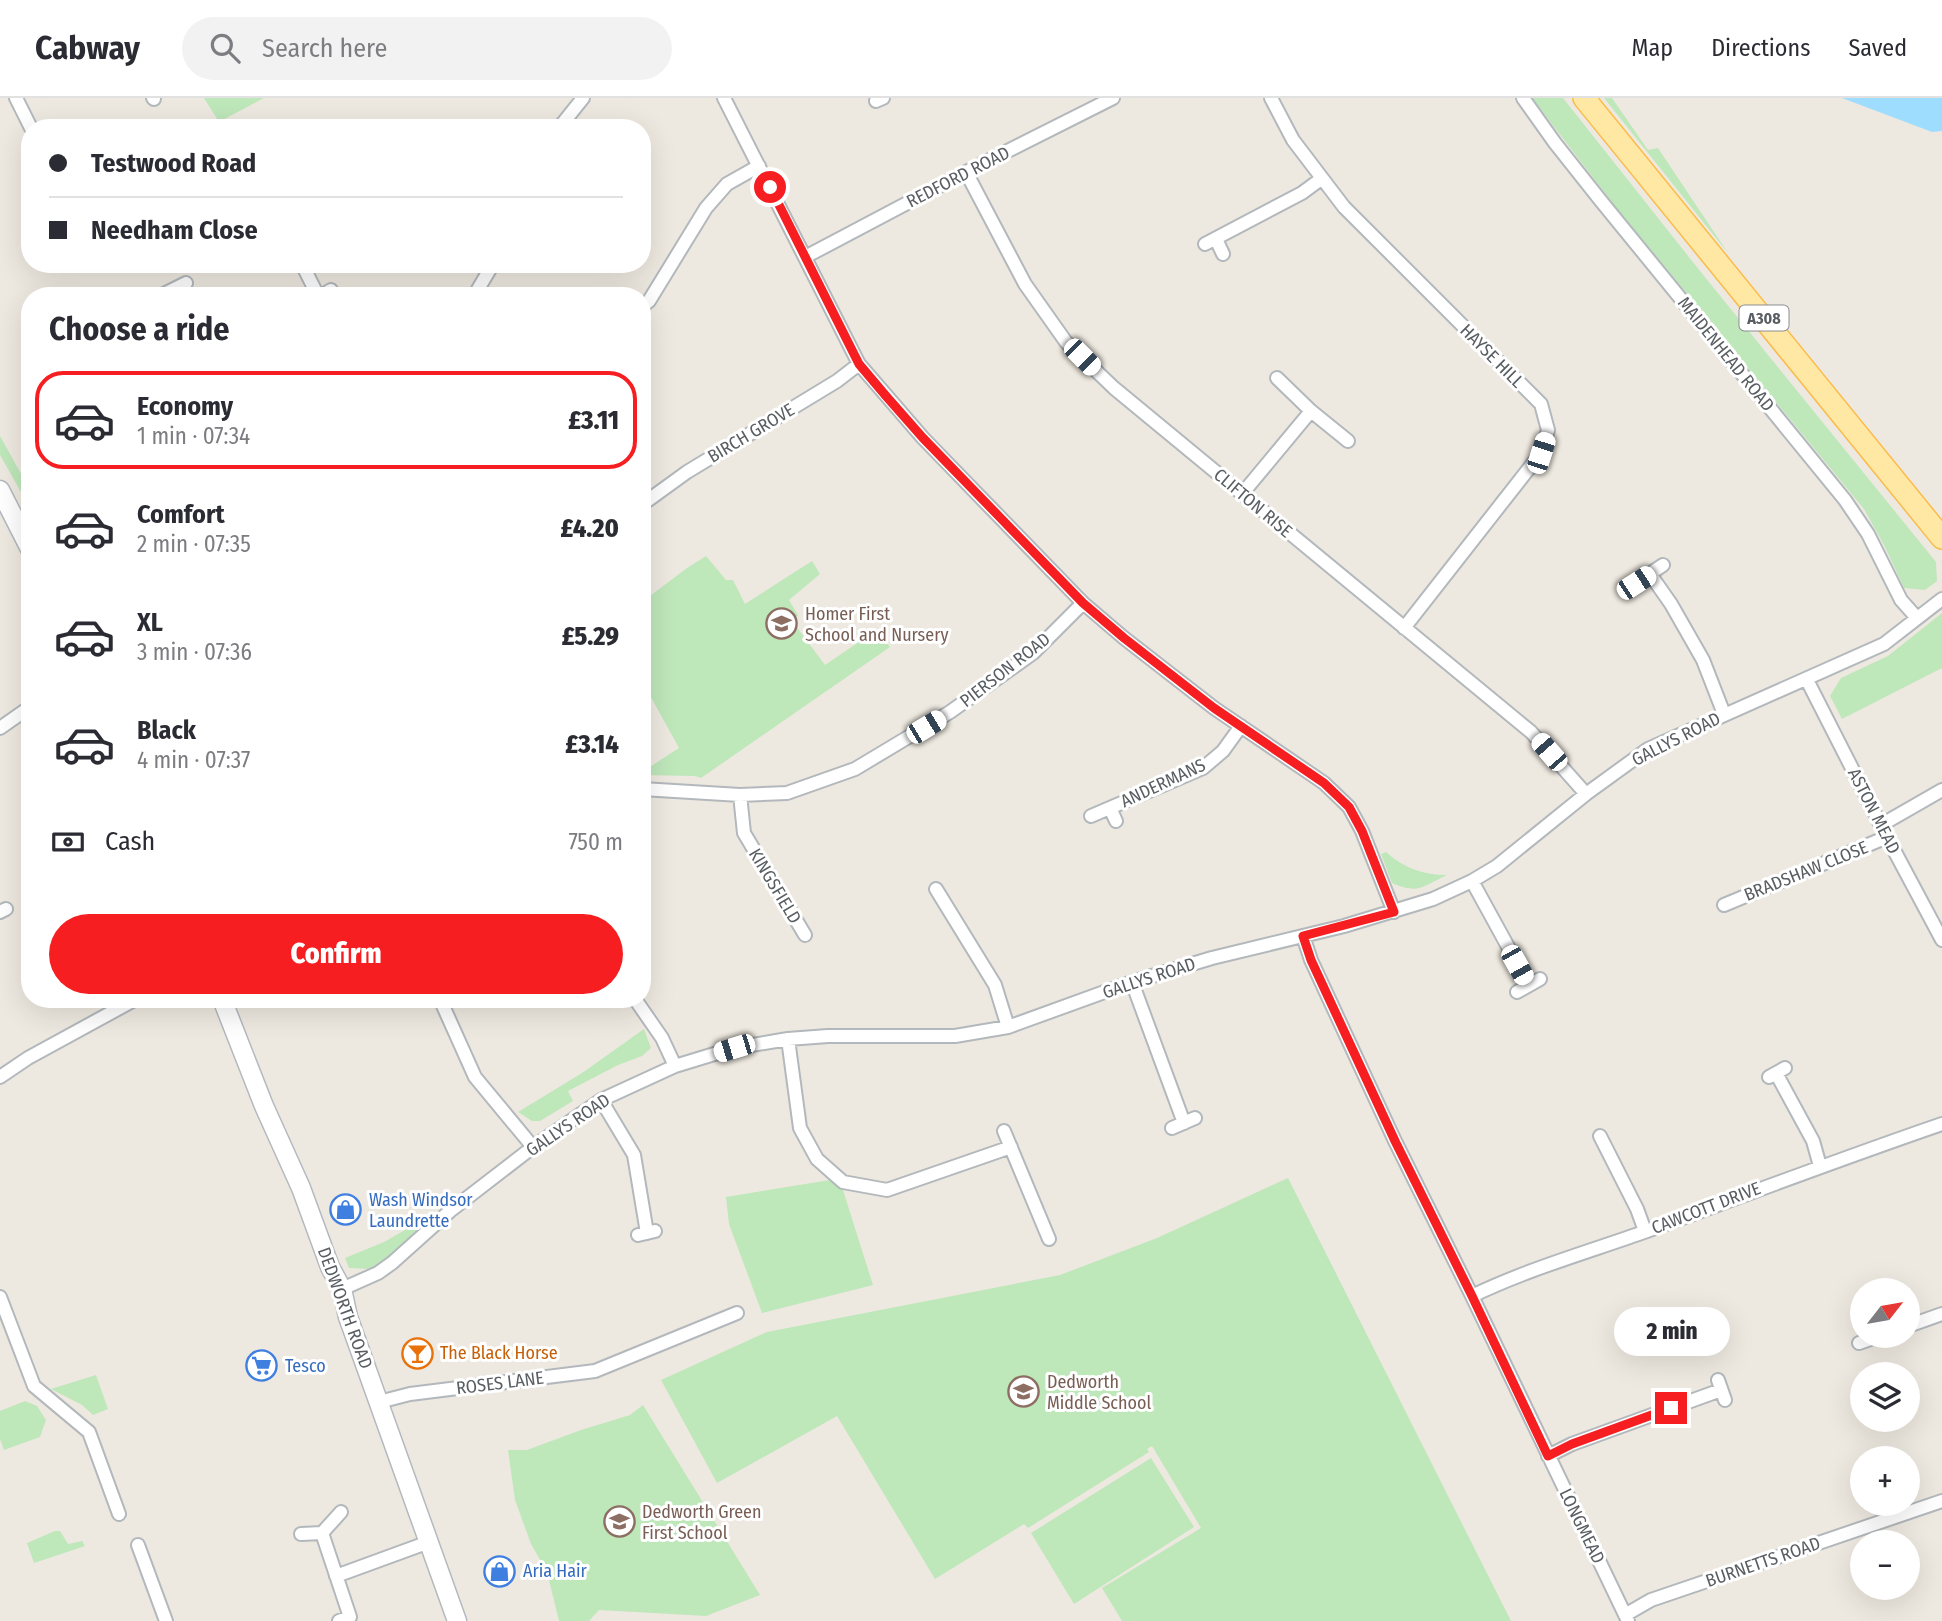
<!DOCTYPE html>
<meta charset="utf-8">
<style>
body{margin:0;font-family:"Fira Sans Condensed",sans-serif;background:#f2f2f3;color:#2b2b33;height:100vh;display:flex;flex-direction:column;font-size:26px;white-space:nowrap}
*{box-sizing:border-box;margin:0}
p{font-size:23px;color:#7c7c81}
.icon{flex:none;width:38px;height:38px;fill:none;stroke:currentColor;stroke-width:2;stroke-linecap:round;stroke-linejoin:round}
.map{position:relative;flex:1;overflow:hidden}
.side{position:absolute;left:21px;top:189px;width:630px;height:721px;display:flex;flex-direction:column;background:#fff;border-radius:28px;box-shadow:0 7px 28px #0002}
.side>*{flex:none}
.guide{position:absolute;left:21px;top:21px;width:630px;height:154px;border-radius:28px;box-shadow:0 7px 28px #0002;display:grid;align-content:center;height:154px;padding:0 28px;background:#fff}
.needle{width:46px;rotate:59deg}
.fabs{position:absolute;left:1850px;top:1180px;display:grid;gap:14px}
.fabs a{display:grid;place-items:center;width:70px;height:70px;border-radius:50%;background:#fff;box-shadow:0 7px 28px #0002;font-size:35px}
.end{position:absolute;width:32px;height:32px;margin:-16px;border:9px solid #f61e20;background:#fff;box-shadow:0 0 0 4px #fff}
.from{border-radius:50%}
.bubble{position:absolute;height:49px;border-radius:24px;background:#fff;box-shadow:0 7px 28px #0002;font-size:23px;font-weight:800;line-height:49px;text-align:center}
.car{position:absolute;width:21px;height:42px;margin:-21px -10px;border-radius:9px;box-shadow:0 0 5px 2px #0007;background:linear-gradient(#fff 24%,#345 0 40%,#fff 0 76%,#345 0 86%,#fff 0)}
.guide b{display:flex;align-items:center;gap:24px;height:66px;font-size:26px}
.guide b+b{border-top:2px solid #e1e1e2}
.guide i{width:18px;height:18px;background:#2b2b33}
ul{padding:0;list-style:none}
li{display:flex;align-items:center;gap:21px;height:98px;margin:0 14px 10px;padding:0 14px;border:4px solid transparent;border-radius:28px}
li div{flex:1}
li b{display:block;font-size:26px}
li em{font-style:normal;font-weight:800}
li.current{border-color:#f61e20}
li>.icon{width:63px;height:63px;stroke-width:1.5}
h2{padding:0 28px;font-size:32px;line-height:84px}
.pay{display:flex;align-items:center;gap:18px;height:77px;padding:0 28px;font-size:26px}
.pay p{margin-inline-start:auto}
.primary-button{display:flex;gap:14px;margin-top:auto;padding:14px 28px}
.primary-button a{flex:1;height:80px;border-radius:42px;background:#f61e20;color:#fff;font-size:28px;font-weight:800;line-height:80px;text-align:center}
header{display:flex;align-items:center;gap:42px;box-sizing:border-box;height:98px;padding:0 35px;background:#fff;border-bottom:2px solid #e1e1e2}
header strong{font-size:33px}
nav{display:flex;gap:38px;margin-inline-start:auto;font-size:24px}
.search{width:490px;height:63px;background:#f2f2f3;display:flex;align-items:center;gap:18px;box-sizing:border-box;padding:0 24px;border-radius:38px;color:#7c7c81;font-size:26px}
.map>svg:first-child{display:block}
.green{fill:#bee7ba}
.water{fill:#9fddff}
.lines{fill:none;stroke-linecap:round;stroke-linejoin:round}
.street-casing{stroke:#b3b8bc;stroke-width:16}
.secondary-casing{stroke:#b4b9bf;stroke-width:21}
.primary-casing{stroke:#fbbb4b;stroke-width:24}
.street{stroke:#fff;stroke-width:12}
.secondary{stroke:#fff;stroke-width:18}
.primary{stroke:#ffe8a4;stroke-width:21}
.route{stroke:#f61e20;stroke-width:9}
.labels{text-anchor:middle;stroke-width:6;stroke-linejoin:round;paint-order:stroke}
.shield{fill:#fff;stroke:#8b8e92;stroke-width:2}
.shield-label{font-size:16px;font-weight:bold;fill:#595e63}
.street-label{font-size:18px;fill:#595e63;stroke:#fff}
.education-label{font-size:18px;fill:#785e54;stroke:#fff;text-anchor:start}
.shop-label{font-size:18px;fill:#366cbe;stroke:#fff;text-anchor:start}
.food-label{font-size:18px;fill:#c56008;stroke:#fff;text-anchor:start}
</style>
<header>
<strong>Cabway</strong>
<div class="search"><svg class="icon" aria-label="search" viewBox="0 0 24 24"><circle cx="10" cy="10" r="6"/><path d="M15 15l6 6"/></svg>Search here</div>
<nav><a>Map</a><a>Directions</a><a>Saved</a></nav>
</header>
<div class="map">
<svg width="1942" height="1523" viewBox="0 0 1942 1523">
<rect width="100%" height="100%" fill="#eee9e0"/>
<path class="green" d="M204,0H264L219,24Z
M1532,0H1563L1700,173L1936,464L1937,483L1925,492L1904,490L1885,449L1864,411L1614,107Z
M1604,0H1612L1648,52L1658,50L1728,155Z
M0,338L30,392V410L0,357Z
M706,458L726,482H733L745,506L812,463L820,476L789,502L798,517L793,524L825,567L875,533L890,549L701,680L695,678L642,677V674L679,650L642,583V504L687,470Z
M1942,515V570L1842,621L1830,598L1841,580L1888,558Z
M1386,754C1403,770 1424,777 1447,777C1423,788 1419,797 1392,785L1381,756Z
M644,931L651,950L642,958L618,967L568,993L573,1003L540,1023H532L518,1014L582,975Z
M1288,1080L1511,1523H1122L1102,1490L1201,1430L1152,1348L1147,1351L1149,1354L1028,1430L1024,1426L935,1481L837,1318L717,1385L661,1282L767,1234L1060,1177L1157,1140Z
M830,1082L842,1089L873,1187L762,1215L729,1126L726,1099Z
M440,1112L391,1157L371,1171L349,1170L345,1160L384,1144Z
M96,1277L108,1311L93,1317L82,1307L51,1291Z
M25,1303L37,1308L46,1322L40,1339L4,1352L0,1341V1313Z
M643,1307L760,1497L706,1518L599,1512L589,1523H559L547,1474L531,1446L515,1402L508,1352H527L581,1332L630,1317Z
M1151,1360L1194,1429L1074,1506L1031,1435Z
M55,1433H60L68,1446L82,1443L85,1448L34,1465L27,1445Z"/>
<path class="water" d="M1842,0H1942V33L1932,34Z"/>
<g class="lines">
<defs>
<path id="street" d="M16,0L31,30
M153,0L154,1
M724,0L859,266L923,340L1083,505L1124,540L1214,610L1324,685L1349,709L1362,733L1394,814
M1271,0L1293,42L1344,109L1541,306L1548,332L1541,355L1404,530
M1523,0L1555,45L1601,103L1845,402L1868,436L1901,502L1917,520
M876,3L883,0
M559,30L583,0
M966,74L1025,186L1066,244L1114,290L1531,634L1586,696
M1216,141L1223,156
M1205,146L1302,95L1321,81
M805,159L966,74L1113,0
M302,166L318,198
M160,198L186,185
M321,198L331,192
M474,198L493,166
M642,209L649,203L706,110L727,86L759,68
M1277,280L1311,313L1348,343
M1242,396L1311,313
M642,404L647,403L687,374L837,283L859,266
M1650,476L1671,506L1703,562L1724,616
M1636,485L1663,467
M1807,582L1887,739L1942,842
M0,630L30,609
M642,691L740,697L787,695L855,671L950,614L1033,555L1083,505
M740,697L744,735L805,837
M1110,710L1116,723
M1091,718L1203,670L1223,653L1241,628
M1881,727L1942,692
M1472,783L1529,887
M936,791L995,887L1008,929
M1724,807L1887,739
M0,814L6,811
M1303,838L1311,862L1395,1043L1472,1198L1628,1523
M1132,884L1184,1025
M1517,894L1540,881
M440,901L475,979L533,1049
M635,901L662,940L675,968
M788,941L800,1030L817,1061L843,1084L887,1092L1011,1049
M1776,975L1813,1043L1820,1068
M0,979L28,960L136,901
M1769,979L1785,970
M601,1002L634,1057L647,1135
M1172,1030L1195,1020
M1004,1033L1049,1141
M1600,1038L1637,1111L1645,1133
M638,1137L655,1133
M342,1191L378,1175L392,1165L450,1113L533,1049L601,1002L675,968L734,950L788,941L828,938H955L1008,929L1132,884L1212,860L1344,828L1433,801L1472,783L1497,768L1586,696L1648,651L1884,546L1942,501
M1472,1198C1528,1171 1588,1154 1647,1133C1745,1097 1843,1060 1942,1026
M0,1199L34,1288L89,1334L119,1416
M1908,1228L1942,1216
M1859,1245L1882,1237
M1718,1282L1725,1302
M379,1304L410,1296L595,1273L737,1215
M1548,1358L1572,1346L1721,1292
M322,1435L350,1519L339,1523
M301,1436L322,1435L341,1414
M138,1447L166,1523
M336,1478L429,1444
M1625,1517L1651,1502L1942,1403"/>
<path id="secondary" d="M0,392L30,451
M222,901L264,1008L301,1090L330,1169L342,1191L348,1219L457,1523"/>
<path id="primary" d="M1584,0L1942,440"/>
</defs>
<use href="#street" class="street-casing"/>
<use href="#secondary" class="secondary-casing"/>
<use href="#primary" class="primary-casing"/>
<use href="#street" class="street"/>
<use href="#secondary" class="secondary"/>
<use href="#primary" class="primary"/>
</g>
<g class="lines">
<path class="route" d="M770,89L859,266L886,298L923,340L1083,505L1124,540L1214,610L1324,685L1349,709L1362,733L1394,814L1303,838L1311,862L1395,1043L1472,1198L1548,1358L1572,1346L1671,1310"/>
</g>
<defs>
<symbol id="school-ring" viewBox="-11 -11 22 22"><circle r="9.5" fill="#fff" stroke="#8d6e63" stroke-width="1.5"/><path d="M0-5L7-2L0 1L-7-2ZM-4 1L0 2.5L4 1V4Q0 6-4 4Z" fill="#8d6e63"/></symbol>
<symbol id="shop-ring" viewBox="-11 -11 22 22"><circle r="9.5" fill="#fff" stroke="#3f7fe0" stroke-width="1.5"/><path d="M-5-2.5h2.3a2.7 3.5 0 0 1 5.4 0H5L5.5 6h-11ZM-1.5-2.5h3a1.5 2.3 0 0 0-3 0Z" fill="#3f7fe0"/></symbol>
<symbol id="bar-ring" viewBox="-11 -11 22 22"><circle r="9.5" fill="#fff" stroke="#e8710a" stroke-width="1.5"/><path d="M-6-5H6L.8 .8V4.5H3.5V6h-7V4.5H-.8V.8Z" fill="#e8710a"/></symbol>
<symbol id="supermarket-ring" viewBox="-11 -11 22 22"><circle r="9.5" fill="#fff" stroke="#3f7fe0" stroke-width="1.5"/><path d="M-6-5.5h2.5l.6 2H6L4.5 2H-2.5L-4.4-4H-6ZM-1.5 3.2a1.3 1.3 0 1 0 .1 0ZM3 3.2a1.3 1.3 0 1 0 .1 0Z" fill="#3f7fe0"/></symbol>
</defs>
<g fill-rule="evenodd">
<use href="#school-ring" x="764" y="508" width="35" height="35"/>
<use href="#shop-ring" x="328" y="1094" width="35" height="35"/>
<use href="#bar-ring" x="400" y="1238" width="35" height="35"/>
<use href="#supermarket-ring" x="244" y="1250" width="35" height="35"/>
<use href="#school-ring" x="1006" y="1276" width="35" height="35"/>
<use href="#school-ring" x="602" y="1406" width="35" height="35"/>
<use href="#shop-ring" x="482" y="1456" width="35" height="35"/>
</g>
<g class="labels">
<rect class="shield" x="1739.5" y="207.5" width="49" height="25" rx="5"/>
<g class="shield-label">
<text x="1764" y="226">A308</text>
</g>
<g class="street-label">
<text transform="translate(958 79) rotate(-27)" y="6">REDFORD ROAD</text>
<text transform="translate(1726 256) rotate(51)" y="6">MAIDENHEAD ROAD</text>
<text transform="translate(1492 258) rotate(45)" y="6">HAYSE HILL</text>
<text transform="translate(751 335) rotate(-31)" y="6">BIRCH GROVE</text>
<text transform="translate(1253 405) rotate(40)" y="6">CLIFTON RISE</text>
<text transform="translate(1005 572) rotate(-38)" y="6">PIERSON ROAD</text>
<text transform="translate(1676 641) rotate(-27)" y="6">GALLYS ROAD</text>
<text transform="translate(1163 685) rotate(-25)" y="6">ANDERMANS</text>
<text transform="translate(1874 713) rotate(63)" y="6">ASTON MEAD</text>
<text transform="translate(1806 773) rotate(-22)" y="6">BRADSHAW CLOSE</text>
<text transform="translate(775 788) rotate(59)" y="6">KINGSFIELD</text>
<text transform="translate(1149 880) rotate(-18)" y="6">GALLYS ROAD</text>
<text transform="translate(568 1027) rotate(-34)" y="6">GALLYS ROAD</text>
<text transform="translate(1706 1110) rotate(-21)" y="6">CAWCOTT DRIVE</text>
<text transform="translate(345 1210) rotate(70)" y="6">DEDWORTH ROAD</text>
<text transform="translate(500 1285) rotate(-7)" y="6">ROSES LANE</text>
<text transform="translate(1582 1428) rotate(64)" y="6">LONGMEAD</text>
<text transform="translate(1763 1464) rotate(-19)" y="6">BURNETTS ROAD</text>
</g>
<g class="education-label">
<text x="805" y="522">Homer First<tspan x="805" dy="21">School and Nursery</tspan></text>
<text x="1047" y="1290">Dedworth<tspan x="1047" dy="21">Middle School</tspan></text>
<text x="642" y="1420">Dedworth Green<tspan x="642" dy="21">First School</tspan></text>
</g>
<g class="shop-label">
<text x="369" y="1108">Wash Windsor<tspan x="369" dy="21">Laundrette</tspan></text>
<text x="285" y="1274">Tesco</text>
<text x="523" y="1479">Aria Hair</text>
</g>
<g class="food-label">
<text x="440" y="1261">The Black Horse</text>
</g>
</g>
</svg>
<div class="fabs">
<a><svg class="needle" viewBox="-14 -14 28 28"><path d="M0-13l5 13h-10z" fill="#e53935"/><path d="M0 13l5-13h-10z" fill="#7c7c81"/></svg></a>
<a><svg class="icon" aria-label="layers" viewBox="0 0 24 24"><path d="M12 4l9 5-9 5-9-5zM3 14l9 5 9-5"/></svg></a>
<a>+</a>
<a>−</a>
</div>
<i class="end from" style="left:770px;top:89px"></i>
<i class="end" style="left:1671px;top:1310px"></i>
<div class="bubble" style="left:1614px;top:1209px;width:116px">2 min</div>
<i class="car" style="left:1082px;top:259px;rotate:135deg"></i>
<i class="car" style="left:1541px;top:355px;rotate:18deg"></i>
<i class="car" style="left:1636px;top:485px;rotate:57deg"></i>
<i class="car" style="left:926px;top:629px;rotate:59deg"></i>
<i class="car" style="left:1549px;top:654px;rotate:319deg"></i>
<i class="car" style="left:1517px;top:867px;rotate:151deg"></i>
<i class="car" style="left:734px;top:950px;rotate:253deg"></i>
<div class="guide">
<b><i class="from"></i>Testwood Road</b>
<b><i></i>Needham Close</b>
</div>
<section class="side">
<h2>Choose a ride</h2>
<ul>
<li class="current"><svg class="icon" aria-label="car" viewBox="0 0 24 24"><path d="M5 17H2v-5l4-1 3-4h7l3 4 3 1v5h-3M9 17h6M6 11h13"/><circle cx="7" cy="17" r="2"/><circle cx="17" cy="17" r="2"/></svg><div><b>Economy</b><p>1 min · 07:34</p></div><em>£3.11</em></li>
<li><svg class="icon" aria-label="car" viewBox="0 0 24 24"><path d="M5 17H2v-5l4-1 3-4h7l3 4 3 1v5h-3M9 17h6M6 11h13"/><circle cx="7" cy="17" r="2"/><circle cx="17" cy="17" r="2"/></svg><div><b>Comfort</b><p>2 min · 07:35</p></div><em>£4.20</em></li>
<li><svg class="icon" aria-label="car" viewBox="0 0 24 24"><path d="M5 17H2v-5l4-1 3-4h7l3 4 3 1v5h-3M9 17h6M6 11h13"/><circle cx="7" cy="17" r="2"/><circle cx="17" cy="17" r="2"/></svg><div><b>XL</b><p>3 min · 07:36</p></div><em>£5.29</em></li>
<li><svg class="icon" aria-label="car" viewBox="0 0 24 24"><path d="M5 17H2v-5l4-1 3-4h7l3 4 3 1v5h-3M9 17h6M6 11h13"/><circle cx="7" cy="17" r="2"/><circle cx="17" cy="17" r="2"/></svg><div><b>Black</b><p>4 min · 07:37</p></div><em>£3.14</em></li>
</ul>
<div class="pay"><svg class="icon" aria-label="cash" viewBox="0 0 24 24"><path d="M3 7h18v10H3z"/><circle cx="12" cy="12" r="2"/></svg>Cash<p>750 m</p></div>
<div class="primary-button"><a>Confirm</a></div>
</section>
</div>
